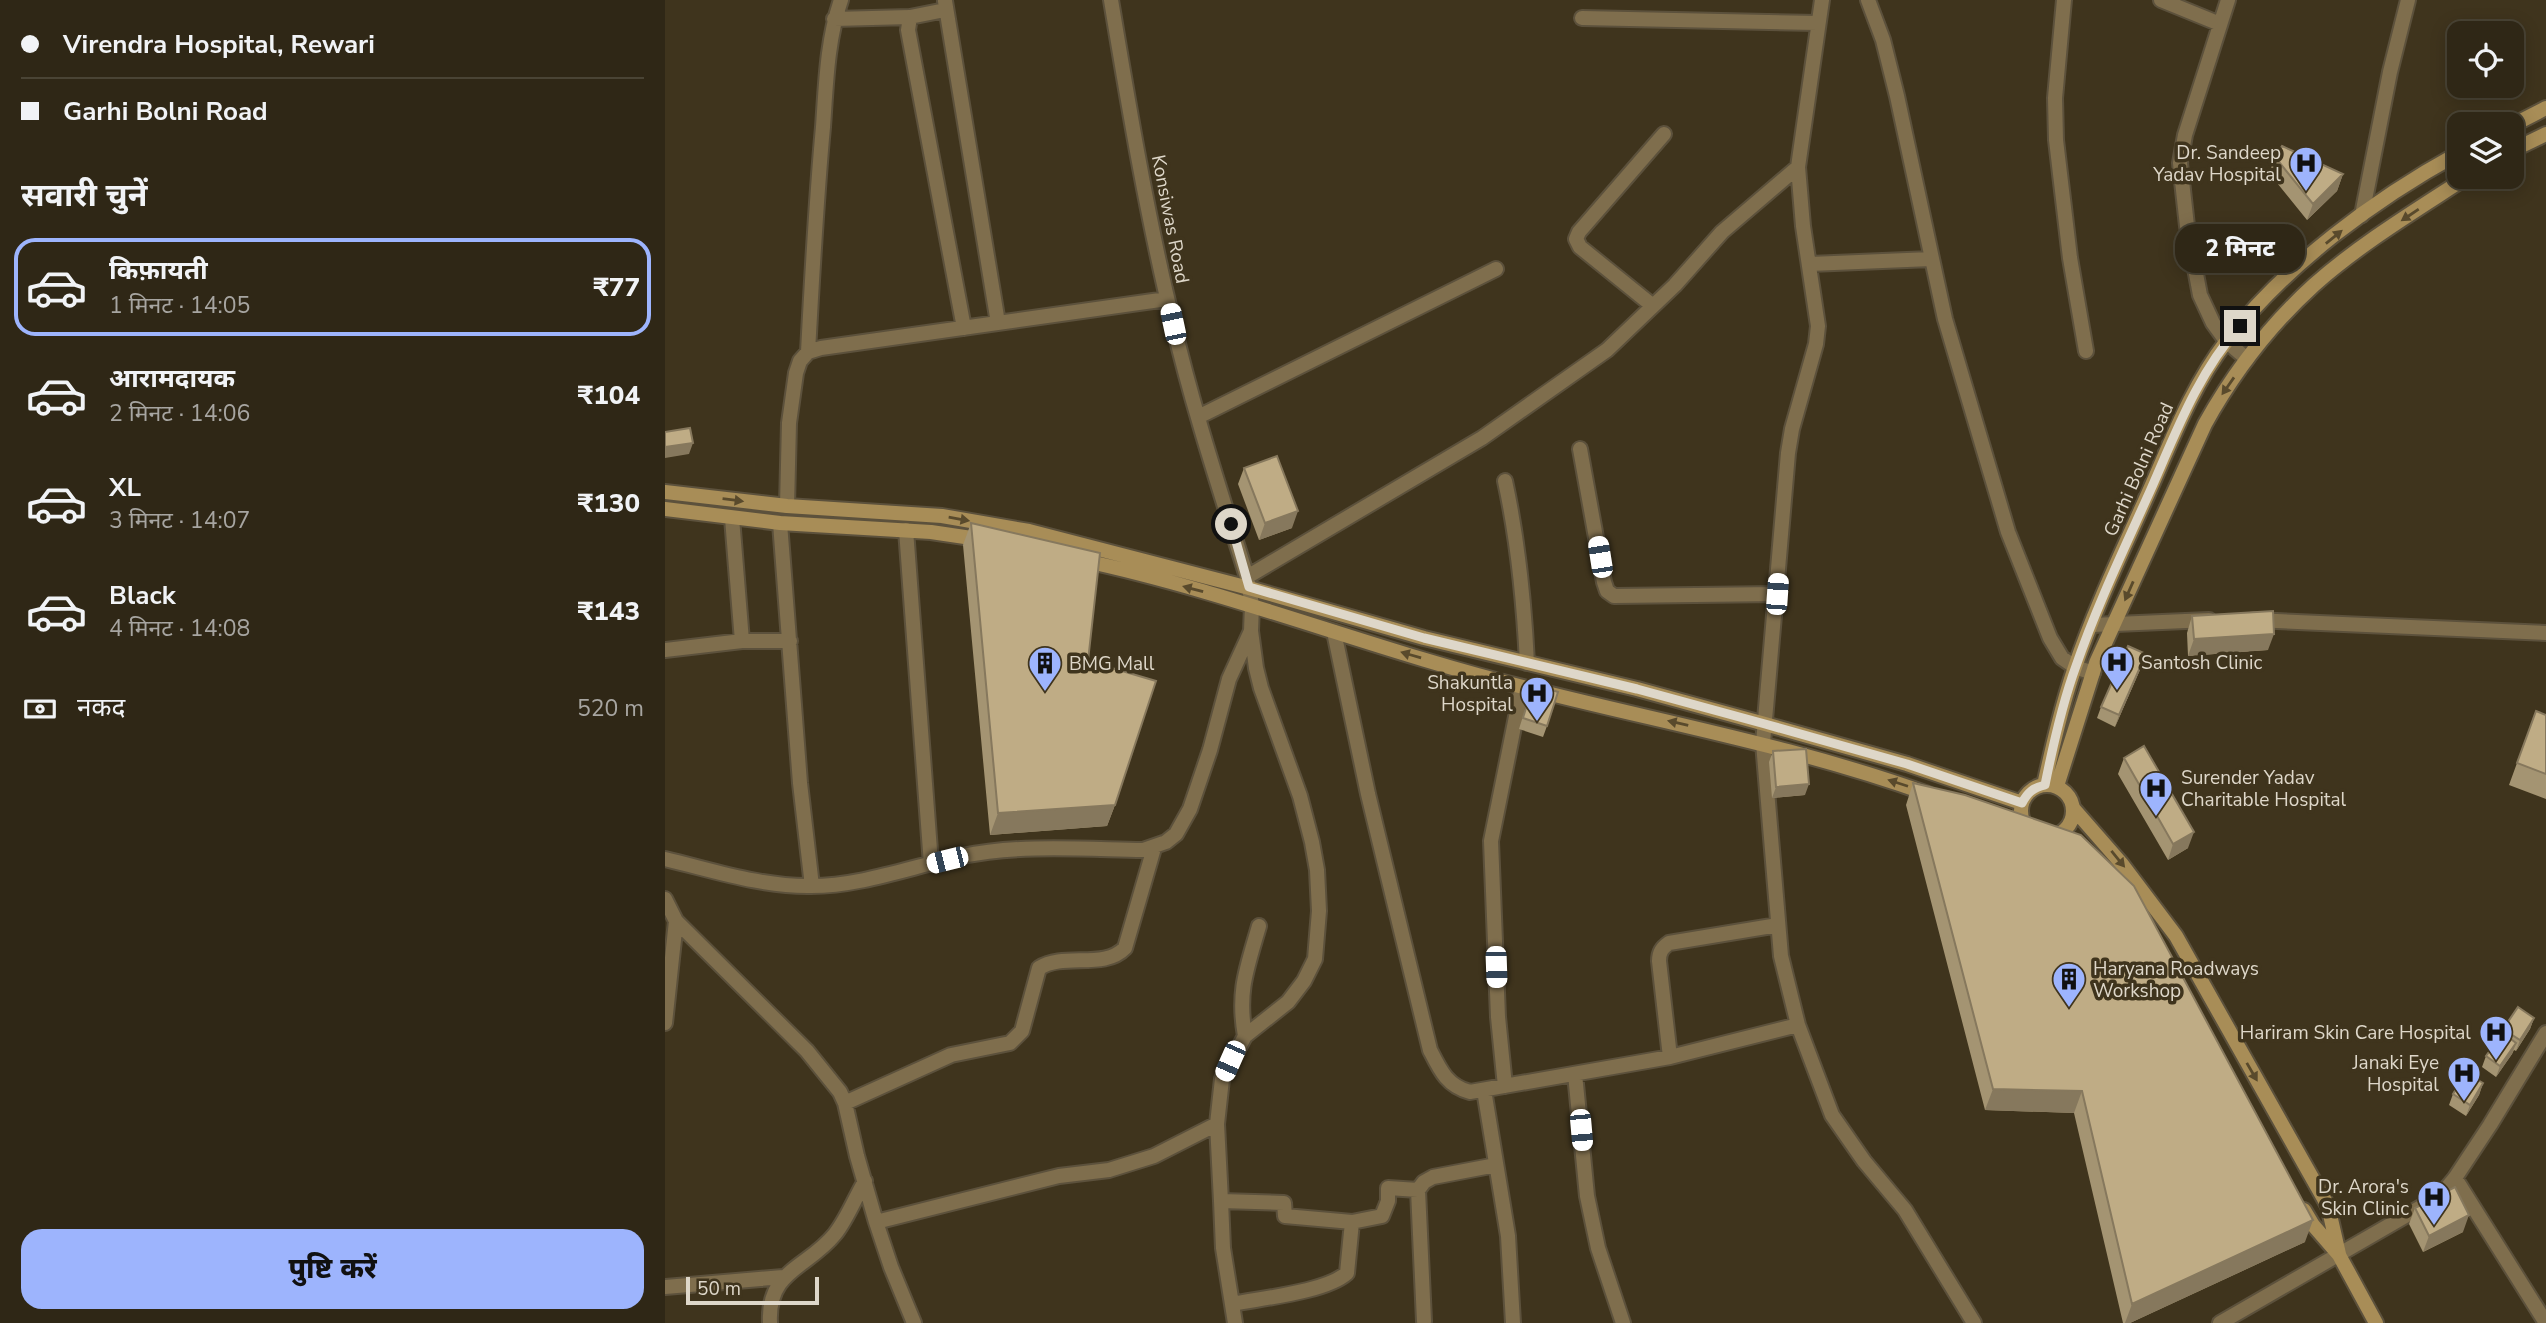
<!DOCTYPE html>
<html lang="hi">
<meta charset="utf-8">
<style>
body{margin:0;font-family:"Nunito Sans","Noto Sans Devanagari",sans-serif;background:#372f1f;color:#f1f3f6;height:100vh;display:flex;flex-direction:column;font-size:26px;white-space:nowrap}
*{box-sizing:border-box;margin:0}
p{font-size:23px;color:#a7a5a1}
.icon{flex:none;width:38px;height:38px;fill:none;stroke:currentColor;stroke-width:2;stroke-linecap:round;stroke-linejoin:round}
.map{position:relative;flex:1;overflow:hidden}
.drawer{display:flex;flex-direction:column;background:#2f2716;width:665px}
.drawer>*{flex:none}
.top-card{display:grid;align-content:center;height:154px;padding:0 21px;background:#2f2716}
.tools{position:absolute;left:1782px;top:21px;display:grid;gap:14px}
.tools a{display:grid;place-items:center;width:77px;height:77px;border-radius:14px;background:#2f2716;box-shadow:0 4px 18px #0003,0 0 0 2px #4a4435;font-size:35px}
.scale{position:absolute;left:21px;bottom:18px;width:133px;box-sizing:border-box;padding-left:7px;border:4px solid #ded7c9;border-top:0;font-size:19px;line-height:24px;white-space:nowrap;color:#ded7c9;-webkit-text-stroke:5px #3f341d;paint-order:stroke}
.end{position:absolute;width:32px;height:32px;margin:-16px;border:9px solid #ded7c9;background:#111;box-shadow:0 0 0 4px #111}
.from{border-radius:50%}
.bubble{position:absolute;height:49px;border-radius:21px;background:#2f2716;box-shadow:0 4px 18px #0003,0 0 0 2px #4a4435;font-size:23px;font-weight:800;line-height:49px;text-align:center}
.car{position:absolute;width:21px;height:42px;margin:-21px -10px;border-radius:9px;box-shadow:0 0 5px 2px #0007;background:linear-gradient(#fff 24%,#345 0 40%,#fff 0 76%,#345 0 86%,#fff 0)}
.top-card b{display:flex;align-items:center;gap:24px;height:66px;font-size:26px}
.top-card b+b{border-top:2px solid #4a4435}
.top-card i{width:18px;height:18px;background:#f1f3f6}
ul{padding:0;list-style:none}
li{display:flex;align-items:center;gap:21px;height:98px;margin:0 14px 10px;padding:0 7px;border:4px solid transparent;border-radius:21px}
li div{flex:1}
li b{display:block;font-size:26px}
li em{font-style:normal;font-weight:800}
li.active{border-color:#9db4fd}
li>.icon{width:63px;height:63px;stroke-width:1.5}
h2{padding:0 21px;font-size:32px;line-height:84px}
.pay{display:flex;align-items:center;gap:18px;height:77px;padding:0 21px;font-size:26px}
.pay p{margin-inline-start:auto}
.primary-button{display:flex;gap:14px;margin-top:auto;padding:14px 21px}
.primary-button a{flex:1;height:80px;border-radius:21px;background:#9db4fd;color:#111;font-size:28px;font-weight:800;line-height:80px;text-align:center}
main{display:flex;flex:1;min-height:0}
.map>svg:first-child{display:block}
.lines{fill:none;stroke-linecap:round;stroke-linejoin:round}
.minor-casing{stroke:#5c513c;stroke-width:18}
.secondary-casing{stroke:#5c513c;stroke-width:18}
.minor{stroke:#7f6e4d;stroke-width:14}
.secondary{stroke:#a88d57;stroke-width:14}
.wall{fill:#a49472}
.shaded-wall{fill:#86785d}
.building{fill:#bfac85;stroke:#86785d;stroke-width:2}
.oneway{fill:#594a2c}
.route{stroke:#ded7c9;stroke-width:9}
.labels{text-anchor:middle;stroke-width:7;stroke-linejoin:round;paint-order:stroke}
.poi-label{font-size:19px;fill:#ded7c9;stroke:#3f341d;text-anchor:end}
.street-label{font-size:19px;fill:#ded7c9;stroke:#3f341d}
</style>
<main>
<section class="drawer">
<div class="top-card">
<b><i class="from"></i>Virendra Hospital, Rewari</b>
<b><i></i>Garhi Bolni Road</b>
</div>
<h2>सवारी चुनें</h2>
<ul>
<li class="active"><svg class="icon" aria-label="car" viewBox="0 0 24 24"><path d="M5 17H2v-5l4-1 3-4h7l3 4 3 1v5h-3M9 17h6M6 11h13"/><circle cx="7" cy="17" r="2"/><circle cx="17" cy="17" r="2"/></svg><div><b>किफ़ायती</b><p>1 मिनट · 14:05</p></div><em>₹77</em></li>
<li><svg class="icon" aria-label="car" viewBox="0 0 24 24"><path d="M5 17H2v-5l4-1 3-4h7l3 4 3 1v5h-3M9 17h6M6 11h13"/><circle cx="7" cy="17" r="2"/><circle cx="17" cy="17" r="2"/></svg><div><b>आरामदायक</b><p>2 मिनट · 14:06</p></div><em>₹104</em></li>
<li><svg class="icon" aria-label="car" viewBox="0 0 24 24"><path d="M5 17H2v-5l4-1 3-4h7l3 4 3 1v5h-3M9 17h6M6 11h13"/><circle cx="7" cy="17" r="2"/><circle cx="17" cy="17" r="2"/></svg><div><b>XL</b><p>3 मिनट · 14:07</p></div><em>₹130</em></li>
<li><svg class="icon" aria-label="car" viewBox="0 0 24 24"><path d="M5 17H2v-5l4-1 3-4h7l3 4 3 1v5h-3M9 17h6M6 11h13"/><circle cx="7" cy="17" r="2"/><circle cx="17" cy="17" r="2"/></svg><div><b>Black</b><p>4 मिनट · 14:08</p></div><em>₹143</em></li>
</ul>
<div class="pay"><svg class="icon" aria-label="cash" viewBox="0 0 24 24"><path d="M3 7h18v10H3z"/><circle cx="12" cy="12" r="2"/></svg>नकद<p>520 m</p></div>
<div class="primary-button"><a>पुष्टि करें</a></div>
</section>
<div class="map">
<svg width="1881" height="1323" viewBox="0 0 1881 1323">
<rect width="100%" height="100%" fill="#3f341d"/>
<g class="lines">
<defs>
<path id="minor" d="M446,0C464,108 482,216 508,323C528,409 556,493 582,577L587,605L586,631L591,668L596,688L635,796L647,842L652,870L654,911L650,959L639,981L623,1002L580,1036L557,1079L552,1124L556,1201L558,1248L570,1323
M1157,0L1133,167L1138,226L1153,326L1151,344L1127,429L1123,453L1098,743L1116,956L1133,1025L1167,1115L1199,1161L1240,1210L1309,1323
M1203,0L1218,40L1232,96L1280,319L1343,532L1385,638L1397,658L1410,667L1428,673
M1399,0L1390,98L1391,140L1405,258L1421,351
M1496,0L1555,24
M1563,0L1520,135L1515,163L1522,226L1535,295L1548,323L1561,341L1582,359
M280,1L333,323
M280,10L245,17L243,30L299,328
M917,18L1152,23
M169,19L245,17
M1697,215L1725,72L1743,0
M1145,264L1266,259
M988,306L915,247L911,239L914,232L999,134
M143,352C147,277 151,202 158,127C161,85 162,40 176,0
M533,417L831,269
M915,449L939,582L942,591L949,596L1112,594
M840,481C853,541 859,601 862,663
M122,506L124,423L131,373L135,361L143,352L156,348L502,299
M115,523L135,783L147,886
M241,530L266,864
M582,577L817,438L942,350L1010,285L1057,232L1133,167
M1589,620L1881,633
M1427,625L1544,620
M669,632L703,794L765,1050C775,1070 782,1086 805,1092L1005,1057L1133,1025
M77,641H125
M0,650L77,641L67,518
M0,859C47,870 97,887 146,886C197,886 248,866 297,856C357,844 418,849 478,850L501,842L511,834L525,809L545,750L564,679L586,631
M0,899L11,921L142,1051L175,1092L180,1103L192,1156L211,1222L226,1267L249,1323
M0,1023L11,921
M580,1036C572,991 582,968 594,926
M1005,1057L994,961C994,952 997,948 1004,943L1113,925
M910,1074L922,1196L933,1248L958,1323
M840,1086L833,1017L826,841L857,687
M819,1090L843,1236L848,1323
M180,1103L286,1055L345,1043L357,1031L374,968C399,952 439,970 460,948L489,848
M1790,1178L1881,1323
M556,1201L619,1203L620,1216L687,1222
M211,1222L394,1176L444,1170L489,1156L552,1124
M0,1287L118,1277
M567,1304C597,1298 661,1292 682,1273L687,1222L717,1216L723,1201V1188L753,1190
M759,1321L753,1190L759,1182L768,1177L831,1165
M105,1323C102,1270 143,1268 170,1234C182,1219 190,1198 200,1181
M1555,1323L1775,1196L1790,1178L1825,1125L1881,1033"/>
<path id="secondary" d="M1846,126L1881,108
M1846,151L1881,134
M0,492L122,506L277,516L364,531L584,588L759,638L972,689L1100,724L1242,764L1357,803
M0,509L115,523L266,532L320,540
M416,560C566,592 709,650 858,687C994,722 1130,746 1263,794
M1379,785C1388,745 1397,705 1410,667C1431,605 1460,546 1486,487C1508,437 1528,385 1561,342C1620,265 1710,199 1794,153
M1356 811a26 26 0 1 1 52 0a26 26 0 1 1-52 0Z
M1392,786L1431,663L1540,424C1569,372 1605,325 1649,285C1695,244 1750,211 1802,177
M1408,808L1456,863L1511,936L1663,1206L1674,1254
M1639,1210L1648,1225L1674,1255L1711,1323"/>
</defs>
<use href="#minor" class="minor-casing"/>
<use href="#secondary" class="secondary-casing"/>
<use href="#minor" class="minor"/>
<use href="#secondary" class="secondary"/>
</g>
<path class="wall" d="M1610,157L1678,174L1672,191L1642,220L1604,173Z
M579,468L627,528L594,540L573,484Z
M306,523L423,661L450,805L442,826L325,835L298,545Z
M1527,616L1603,650L1523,656L1522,633Z
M1477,665L1450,727L1432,718L1436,707Z
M868,684L882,726L878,737L854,729Z
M1881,715V799L1844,785L1852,763Z
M1108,751L1140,795L1107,798L1104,762Z
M1459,758L1523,848L1503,860L1453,774Z
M1248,783L1640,1242L1465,1323H1458L1409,1113L1320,1110L1241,805Z
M1869,1018L1865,1029L1851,1051L1849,1050L1847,1054L1831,1077L1817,1067L1821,1056L1836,1035L1838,1029Z
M1818,1083L1814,1095L1801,1116L1784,1105L1788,1094Z
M1750,1208L1798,1232L1758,1252L1744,1224Z"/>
<path class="shaded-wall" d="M1678,174L1672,191L1642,220L1648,204Z
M28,443L24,454L0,458V447Z
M633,511L627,528L594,540L600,523Z
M1609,634L1603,650L1523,656L1529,639Z
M1481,654L1477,665L1450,727L1454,715Z
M1144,784L1140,795L1107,798L1111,787Z
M450,805L442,826L325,835L333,813Z
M1529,832L1523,848L1503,860L1508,844Z
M1869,1018L1865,1029L1851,1051L1855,1040Z
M1851,1043L1847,1054L1831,1077L1835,1066Z
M1818,1083L1814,1095L1801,1116L1805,1105Z
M1328,1089L1417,1091L1409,1113L1320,1110Z
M1804,1215L1798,1232L1758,1252L1764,1236Z
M1648,1220L1640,1242L1465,1323H1460L1467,1304Z"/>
<path class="building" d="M1617,146L1678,174L1648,204L1610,157Z
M25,428L28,443L0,447V432Z
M612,456L633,511L600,523L579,468Z
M306,523L435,553L423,661L491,681L450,805L333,813Z
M1608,611L1609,634L1529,639L1527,616Z
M1463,646L1481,654L1454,715L1436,707Z
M868,684L893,692L882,726L858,718Z
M1871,711L1881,715V774L1852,763Z
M1479,746L1529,832L1508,844L1459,758Z
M1141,749L1144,784L1111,787L1108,751Z
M1248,783L1300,795L1416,835L1469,886L1648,1220L1467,1304L1417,1091L1328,1089Z
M1853,1007L1869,1018L1855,1040L1838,1029Z
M1838,1033L1851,1043L1835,1066L1821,1056Z
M1801,1073L1818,1083L1805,1105L1788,1094Z
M1790,1187L1804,1215L1764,1236L1750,1208Z"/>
<defs><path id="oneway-solid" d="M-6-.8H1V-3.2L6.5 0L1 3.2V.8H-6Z" transform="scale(1.75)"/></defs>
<g class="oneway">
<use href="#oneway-solid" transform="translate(1745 215) rotate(146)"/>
<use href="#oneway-solid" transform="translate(1669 237) rotate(-39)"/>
<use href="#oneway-solid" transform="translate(1563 386) rotate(125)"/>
<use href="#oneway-solid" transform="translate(68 500) rotate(7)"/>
<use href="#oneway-solid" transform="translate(294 519) rotate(10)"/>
<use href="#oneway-solid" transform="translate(528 589) rotate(-165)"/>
<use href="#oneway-solid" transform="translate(1464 591) rotate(114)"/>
<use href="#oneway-solid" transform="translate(746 655) rotate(-164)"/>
<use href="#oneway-solid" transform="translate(1013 723) rotate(-167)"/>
<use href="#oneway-solid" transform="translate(1233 783) rotate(-162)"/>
<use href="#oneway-solid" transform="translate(1453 859) rotate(51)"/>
<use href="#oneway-solid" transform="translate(1587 1072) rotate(60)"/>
</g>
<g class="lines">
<path class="route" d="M566,524L584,587L759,638L972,689L1100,724L1242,764L1357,803C1363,792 1368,788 1380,785C1388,745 1397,704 1411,666C1432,605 1460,547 1486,489C1511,432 1533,373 1575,326"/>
</g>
<defs>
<symbol id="hospital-pin" viewBox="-11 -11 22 30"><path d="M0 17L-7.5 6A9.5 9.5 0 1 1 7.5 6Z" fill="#9db4fd" stroke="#3f341d"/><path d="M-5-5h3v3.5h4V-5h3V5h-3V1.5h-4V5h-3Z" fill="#111"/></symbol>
<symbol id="building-pin" viewBox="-11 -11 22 30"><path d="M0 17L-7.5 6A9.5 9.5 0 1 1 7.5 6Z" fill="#9db4fd" stroke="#3f341d"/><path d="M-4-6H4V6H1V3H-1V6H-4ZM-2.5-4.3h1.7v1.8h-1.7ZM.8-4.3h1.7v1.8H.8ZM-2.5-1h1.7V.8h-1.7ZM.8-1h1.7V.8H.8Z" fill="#111"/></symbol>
</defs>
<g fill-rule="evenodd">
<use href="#hospital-pin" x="1622" y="144" width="38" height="52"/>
<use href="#hospital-pin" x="1433" y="643" width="38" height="52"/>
<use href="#building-pin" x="361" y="644" width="38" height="52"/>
<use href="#hospital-pin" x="853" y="674" width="38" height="52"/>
<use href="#hospital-pin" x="1472" y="769" width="38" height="52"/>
<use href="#building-pin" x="1385" y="960" width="38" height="52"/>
<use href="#hospital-pin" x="1812" y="1013" width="38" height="52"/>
<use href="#hospital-pin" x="1780" y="1054" width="38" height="52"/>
<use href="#hospital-pin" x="1750" y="1178" width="38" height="52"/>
</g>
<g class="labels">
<g class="poi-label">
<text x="1616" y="159">Dr. Sandeep<tspan x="1616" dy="22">Yadav Hospital</tspan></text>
<text x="1476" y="669" text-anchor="start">Santosh Clinic</text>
<text x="404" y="670" text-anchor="start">BMG Mall</text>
<text x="848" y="689">Shakuntla<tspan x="848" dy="22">Hospital</tspan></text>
<text x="1516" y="784" text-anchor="start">Surender Yadav<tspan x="1516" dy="22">Charitable Hospital</tspan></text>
<text x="1428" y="975" text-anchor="start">Haryana Roadways<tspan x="1428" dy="22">Workshop</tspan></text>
<text x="1806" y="1039">Hariram Skin Care Hospital</text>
<text x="1774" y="1069">Janaki Eye<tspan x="1774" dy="22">Hospital</tspan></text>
<text x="1744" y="1193">Dr. Arora's<tspan x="1744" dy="22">Skin Clinic</tspan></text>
</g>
<g class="street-label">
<text transform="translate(506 219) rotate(79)" y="7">Konsiwas Road</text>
<text transform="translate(1473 469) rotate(-66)" y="7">Garhi Bolni Road</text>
</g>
</g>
</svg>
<div class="tools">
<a><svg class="icon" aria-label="locate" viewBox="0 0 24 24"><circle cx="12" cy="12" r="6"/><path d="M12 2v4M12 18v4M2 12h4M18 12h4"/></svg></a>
<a><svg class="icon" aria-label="layers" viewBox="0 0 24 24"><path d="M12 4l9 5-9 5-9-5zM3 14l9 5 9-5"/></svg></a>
</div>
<div class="scale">50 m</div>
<i class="end from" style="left:566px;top:524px"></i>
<i class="end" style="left:1575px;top:326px"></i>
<div class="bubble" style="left:1510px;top:224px;width:130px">2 मिनट</div>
<i class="car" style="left:508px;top:324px;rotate:348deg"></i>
<i class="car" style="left:935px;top:557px;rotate:351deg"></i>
<i class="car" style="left:1112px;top:594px;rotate:4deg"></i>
<i class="car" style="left:282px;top:860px;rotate:256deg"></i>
<i class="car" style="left:831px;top:967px;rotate:178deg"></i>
<i class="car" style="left:565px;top:1061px;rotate:204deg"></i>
<i class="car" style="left:916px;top:1130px;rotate:175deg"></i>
</div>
</main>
